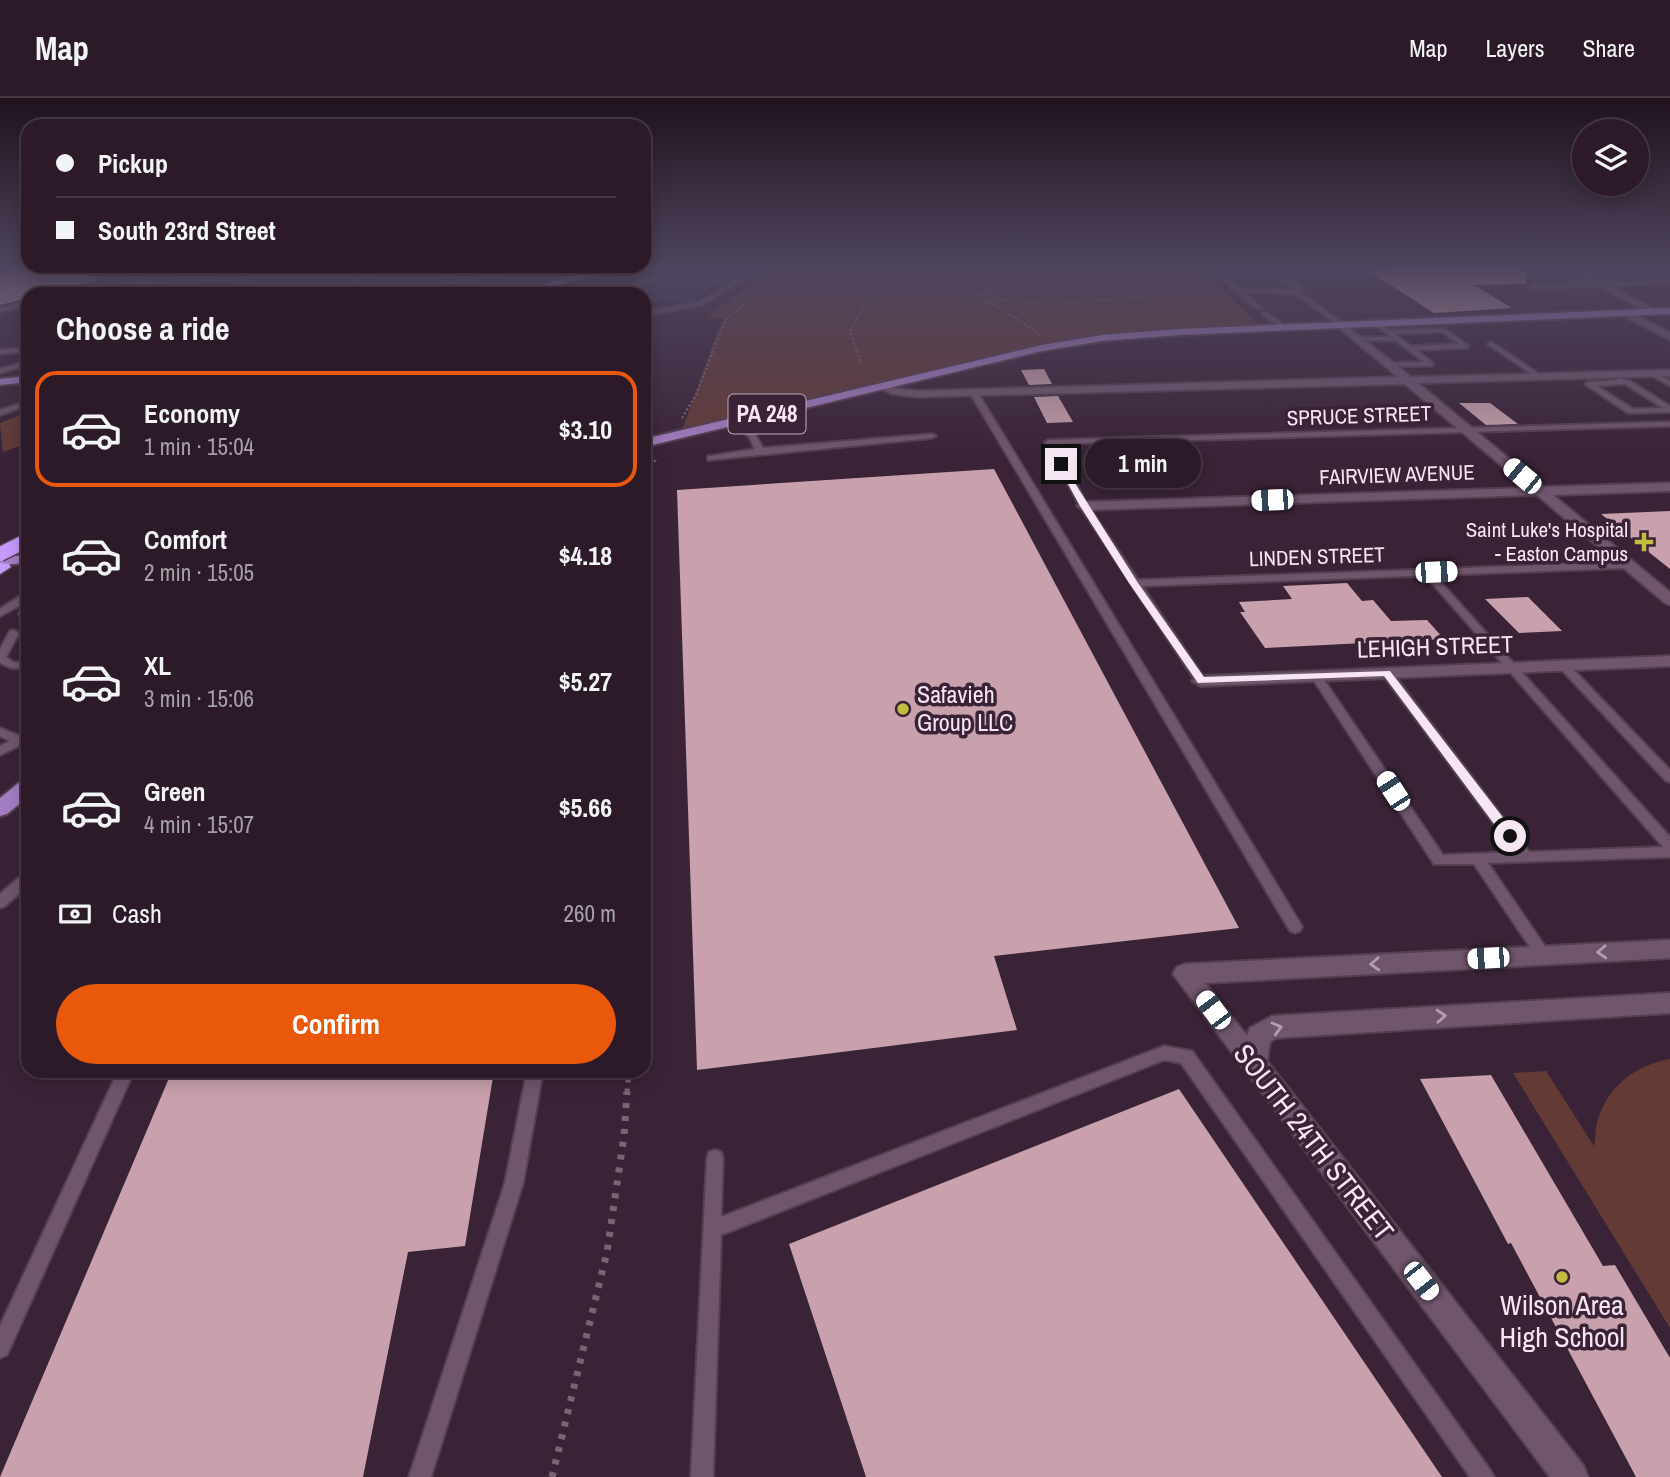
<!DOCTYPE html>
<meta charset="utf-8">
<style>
body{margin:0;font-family:"Archivo Narrow",sans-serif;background:#342331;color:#f1f3f6;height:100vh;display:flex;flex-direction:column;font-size:26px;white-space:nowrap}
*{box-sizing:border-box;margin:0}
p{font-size:23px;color:#a6a1a8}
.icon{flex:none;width:38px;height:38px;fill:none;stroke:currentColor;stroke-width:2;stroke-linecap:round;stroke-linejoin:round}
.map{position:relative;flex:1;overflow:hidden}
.details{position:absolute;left:21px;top:189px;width:630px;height:791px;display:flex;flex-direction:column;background:#2c1a29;border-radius:21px;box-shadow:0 4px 18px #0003,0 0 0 2px #483846}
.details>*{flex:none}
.hud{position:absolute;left:21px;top:21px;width:630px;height:154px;border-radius:21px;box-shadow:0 4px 18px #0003,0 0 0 2px #483846;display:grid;align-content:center;height:154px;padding:0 35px;background:#2c1a29}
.buttons{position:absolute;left:1572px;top:21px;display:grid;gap:14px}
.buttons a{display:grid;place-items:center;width:77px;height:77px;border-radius:50%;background:#2c1a29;box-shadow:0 4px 18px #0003,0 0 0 2px #483846;font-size:35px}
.end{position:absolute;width:32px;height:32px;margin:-16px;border:9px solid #f6e6f3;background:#111;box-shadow:0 0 0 4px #111}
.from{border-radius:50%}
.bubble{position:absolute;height:49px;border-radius:24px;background:#2c1a29;box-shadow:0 4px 18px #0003,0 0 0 2px #483846;font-size:23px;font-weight:700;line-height:49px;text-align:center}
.car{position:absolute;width:21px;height:42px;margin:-21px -10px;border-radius:9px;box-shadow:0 0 5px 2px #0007;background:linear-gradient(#fff 24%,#345 0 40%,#fff 0 76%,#345 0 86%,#fff 0)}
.hud b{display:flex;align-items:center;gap:24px;height:66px;font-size:26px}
.hud b+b{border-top:2px solid #483846}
.hud i{width:18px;height:18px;background:#f1f3f6}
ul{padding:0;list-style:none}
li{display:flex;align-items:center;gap:21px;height:116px;margin:0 14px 10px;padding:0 21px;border:4px solid transparent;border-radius:21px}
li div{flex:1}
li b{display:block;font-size:26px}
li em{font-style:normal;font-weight:700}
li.active{border-color:#ea580c}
li>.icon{width:63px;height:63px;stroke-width:1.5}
h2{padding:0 35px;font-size:32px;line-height:84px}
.pay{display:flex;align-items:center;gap:18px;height:77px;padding:0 35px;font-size:26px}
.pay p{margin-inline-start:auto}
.action{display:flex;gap:14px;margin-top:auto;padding:14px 35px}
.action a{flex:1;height:80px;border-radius:42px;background:#ea580c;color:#fff;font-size:28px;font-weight:700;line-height:80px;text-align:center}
header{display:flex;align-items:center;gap:42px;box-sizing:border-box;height:98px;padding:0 35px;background:#2c1a29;border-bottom:2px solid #483846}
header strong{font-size:33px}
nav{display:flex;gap:38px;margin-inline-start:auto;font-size:24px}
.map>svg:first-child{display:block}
.green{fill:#633a36}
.water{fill:#373c5e}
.building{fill:#c8a1ac}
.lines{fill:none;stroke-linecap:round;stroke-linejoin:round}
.service-casing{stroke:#534051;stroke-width:4}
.minor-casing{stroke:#534051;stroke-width:4}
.tertiary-casing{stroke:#534051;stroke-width:4}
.secondary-casing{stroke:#534051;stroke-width:4}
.primary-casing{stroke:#534051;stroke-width:4}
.motorway-casing{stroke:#534051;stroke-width:3}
.path-far2{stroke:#796476;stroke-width:2.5;stroke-dasharray:2 2.5;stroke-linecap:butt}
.path-far1{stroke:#796476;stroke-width:5;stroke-dasharray:4.5 6;stroke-linecap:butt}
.path{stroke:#796476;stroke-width:7;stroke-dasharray:5 8;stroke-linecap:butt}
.service{fill:#70566d;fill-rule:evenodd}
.minor{fill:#70566d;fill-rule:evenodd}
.tertiary{fill:#70566d;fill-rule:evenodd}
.secondary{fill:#70566d;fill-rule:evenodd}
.primary{fill:#a47ec3;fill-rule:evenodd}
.motorway{fill:#c699fc;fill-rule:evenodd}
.motorway-bridge-casing{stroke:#534051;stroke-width:17;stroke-linecap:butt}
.motorway-bridge{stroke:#c699fc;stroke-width:14}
.oneway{stroke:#b39eb0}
.route{fill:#f6e6f3}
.poi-dot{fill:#c2bd3f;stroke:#3a2337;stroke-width:2.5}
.labels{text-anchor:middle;stroke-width:7;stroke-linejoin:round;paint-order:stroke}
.far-street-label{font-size:21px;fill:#f6e6f3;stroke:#3a2337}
.far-poi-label{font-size:21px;fill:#f6e6f3;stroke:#3a2337;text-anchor:end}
.shield{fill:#3a2337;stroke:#beacbb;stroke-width:2}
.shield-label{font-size:23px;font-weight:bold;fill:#f6e6f3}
.street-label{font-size:24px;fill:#f6e6f3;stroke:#3a2337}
.poi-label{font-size:24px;fill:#f6e6f3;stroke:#3a2337;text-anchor:start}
.near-street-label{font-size:28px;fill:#f6e6f3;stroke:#3a2337}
.near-poi-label{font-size:28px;fill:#f6e6f3;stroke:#3a2337}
</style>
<header>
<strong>Map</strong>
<nav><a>Map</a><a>Layers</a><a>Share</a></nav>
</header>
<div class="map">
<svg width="1670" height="1379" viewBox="0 0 1670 1379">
<rect width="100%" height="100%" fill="#3a2337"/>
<path class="green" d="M774,168H1339L1203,173L1264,231L1179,234L1056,247L677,337L684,327L717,235L725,221L707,218Z
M28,314V345L3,354L0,325Z
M1670,961V1230L1513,975L1546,973L1594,1048C1596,1040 1595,1029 1598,1021C1609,987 1636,967 1670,961Z"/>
<path class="water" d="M703,168H745L691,204L644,205V196H632Z"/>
<path class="building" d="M24,168H68L98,182L43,196H28V200L0,207V174Z
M1472,168H1526V186L1474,187L1512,210L1434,215L1367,172Z
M1044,271L1052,286L1029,287L1021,272Z
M1058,298L1073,324L1047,325L1034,299Z
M1459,305H1490L1518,326L1486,327Z
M994,371L1239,830L994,858L1017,932L697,972L677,392Z
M1670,413V471L1601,416Z
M1347,485L1362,503L1373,502L1391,523L1427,522L1444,541L1265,550L1240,514H1245L1239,504L1292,501L1283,488Z
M1528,499L1562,533L1519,535L1485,501Z
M172,973H494L465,1148L408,1154L363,1379H0Z
M1491,977L1603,1168L1615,1167L1670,1260V1379H1636L1511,1145L1508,1146L1420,981Z
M1179,991L1442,1379H866L789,1146Z"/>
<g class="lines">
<defs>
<path id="service" d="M0,168H7L0,171Z
M462,168H470L453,177L457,182L530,168H543L403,196H391L452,183L448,177C431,173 386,170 371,177C358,183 346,196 331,196L365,176L98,189L71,196H61L98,185L430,169L449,174Z
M758,168H765L704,206L644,218V214L700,204Z
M1280,168H1320L1321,169L1318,171Z
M1236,174C1264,175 1277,172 1301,190L1300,194L1345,227L1340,228L1295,196L1243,194L1262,210L1257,211L1219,179ZM1236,178C1262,178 1273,175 1295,191H1239L1226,180Z
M1670,182V186L1534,190L1531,188L1534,186Z
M28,203V207L0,214V210Z
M1262,214H1266L1288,230L1283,231L1262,216Z
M1377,224L1389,232L1445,231L1469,248L1466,250L1417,252L1433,265V267L1431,268H1387V266L1389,265L1424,264L1396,243L1357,242V240L1359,239H1391L1375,227ZM1442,234L1459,246L1411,248L1395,236Z
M1491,244L1493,245L1543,279L1538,280L1489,247L1488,246Z
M28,249V253L0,256V252Z
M644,251L651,255L647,273L644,275Z
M28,263V267L0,275V271Z
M1653,274L1670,283V288L1651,277L1650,276Z
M1619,280L1630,283L1670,308V314L1628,315L1585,286L1589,284L1618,282ZM1625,286L1663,310L1633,311L1597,288Z
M971,293L978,295L1300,825L1302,829L1300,833L1295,835L1290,833L970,295Z
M28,303V307L0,317V312Z
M735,321H741L755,336L763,350L932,336L936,338L932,340L708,362V358H711L755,351L749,339L734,323Z
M1670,324V328L1054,346L1088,408L1138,482L1628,464L1633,467L1628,470L1142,488L1206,583L1201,586L1197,585L1080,408L1045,344L1049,342Z
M1434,479L1437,480L1670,739V759L1488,765L1548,853L1550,857L1548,861L1543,863L1538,861L1474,766H1434L1311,578L1312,576H1320L1443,757L1515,754L1383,577L1382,575L1383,573H1391L1529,754L1663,749L1431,484V480Z
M28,497V503L0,518V511L20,498Z
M28,504V517L20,518L19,516L24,505Z
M14,532L19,535L6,559L13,564L28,565V571L11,570L0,565V551L10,533Z
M1563,564L1567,565L1670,672V684L1666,683L1559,569L1558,567Z
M0,630L28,641V649L21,647L0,657V648L10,643L0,638Z
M28,775V788L5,808L0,810V796L23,776Z
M1164,948L1192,953L1490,1372L1494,1379H1470L1181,965L1164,962L721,1137L713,1379H691L707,1060L709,1054L715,1052L721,1054L723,1060L721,1119Z
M118,973H134L7,1257L0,1260V1228Z
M527,973H543L523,1085L431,1379H409L505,1085Z"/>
<path id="minor" d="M1334,168L1318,172L1314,169V168Z
M1560,168H1571L1659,214L1651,216Z
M1622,213H1628L1670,235V242L1622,217Z
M1342,224L1411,279L1670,272V278L1418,285L1543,389L1670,385V393L1553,397L1670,494V507L1665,505L1537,397L1084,412L1077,408L1084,404L1528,390L1405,286L918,299L892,296L878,289L884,286L898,291L918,293L1398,279L1338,229V225Z
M1670,558V568L1201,588L1192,583L1201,578Z"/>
<path id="tertiary" d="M1670,842V860L1205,885L1247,938L1250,930L1272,918L1670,895V915L1276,940L1270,944L1267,963L1583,1367L1588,1379H1550L1173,876L1177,869L1185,866Z"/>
<path id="secondary" d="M676,168H688L622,196H609Z"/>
<path id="primary" d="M1670,210V216L1179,237L1102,243L1042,253L644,349V341L1042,247L1102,237L1179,231Z
M28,278V284L0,287V281Z
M28,457V465L0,467V459Z
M28,681V699L7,716L0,718V700L21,683Z"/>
<path id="motorway" d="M607,168H624L528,196H512Z
M0,465L9,466L11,469L0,476Z"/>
</defs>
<use href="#service" class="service-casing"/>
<use href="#minor" class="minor-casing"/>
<use href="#tertiary" class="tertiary-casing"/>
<use href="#secondary" class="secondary-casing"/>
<use href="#primary" class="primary-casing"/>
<use href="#motorway" class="motorway-casing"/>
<path class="path-far2" d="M963,168L991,189
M991,168L1030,182L1194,172L1208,182
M1162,187L1170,181L1168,174
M990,191L1008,175
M979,196L991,197L997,201L982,205L970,200Z
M1127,199L1151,189L1179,193
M997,201L1050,206L1143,199
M990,204L1040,236
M860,263L850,233L883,177L913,168
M682,320L696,297L725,222L766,188L800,168
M644,396L648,367L658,361"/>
<path class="path-far1" d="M627,995L629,973"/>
<path class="path" d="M552,1379L607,1154L624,1038L627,994"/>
<use href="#service" class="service"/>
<use href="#minor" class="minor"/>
<use href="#tertiary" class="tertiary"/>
<use href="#secondary" class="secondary"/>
<use href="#primary" class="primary"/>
<use href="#motorway" class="motorway"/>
<defs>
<path id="motorway-bridge" d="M0,456L28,442"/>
</defs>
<use href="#motorway-bridge" class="motorway-bridge-casing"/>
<use href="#motorway-bridge" class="motorway-bridge"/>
</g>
<defs><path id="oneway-chevron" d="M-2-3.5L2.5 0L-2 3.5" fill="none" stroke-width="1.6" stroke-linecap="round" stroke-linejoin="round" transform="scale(1.75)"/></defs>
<g class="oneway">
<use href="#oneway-chevron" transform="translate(1602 854) rotate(177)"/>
<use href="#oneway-chevron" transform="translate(1375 866) rotate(177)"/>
<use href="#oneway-chevron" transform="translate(1441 918) rotate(-3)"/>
<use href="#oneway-chevron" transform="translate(1277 930) rotate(-15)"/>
</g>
<linearGradient id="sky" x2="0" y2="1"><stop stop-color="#20131e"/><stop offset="0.47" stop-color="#4f455e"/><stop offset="1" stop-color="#4f455e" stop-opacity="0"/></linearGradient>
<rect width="1670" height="361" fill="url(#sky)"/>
<path class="route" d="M1061,363L1138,485L1204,579L1390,573L1515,735V742H1506L1384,578L1198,585L1129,485L1080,408L1057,366Z"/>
<g class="poi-dot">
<path d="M1640.5 433.5h7v7h7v7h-7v7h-7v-7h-7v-7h7z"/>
<circle cx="903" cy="611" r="7"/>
<circle cx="1562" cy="1179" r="7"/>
</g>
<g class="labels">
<g class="far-street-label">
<text transform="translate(1359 318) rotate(-2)" y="7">SPRUCE STREET</text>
<text transform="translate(1397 377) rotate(-2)" y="7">FAIRVIEW AVENUE</text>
<text transform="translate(1317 459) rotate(-2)" y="7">LINDEN STREET</text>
</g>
<g class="far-poi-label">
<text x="1628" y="439">Saint Luke's Hospital<tspan x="1628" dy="24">- Easton Campus</tspan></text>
</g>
<rect class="shield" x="728.5" y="296.5" width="77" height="39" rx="5"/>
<g class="shield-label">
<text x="767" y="324">PA 248</text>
</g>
<g class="street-label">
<text transform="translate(1435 549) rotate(-2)" y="8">LEHIGH STREET</text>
</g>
<g class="poi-label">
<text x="917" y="605">Safavieh<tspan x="917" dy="28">Group LLC</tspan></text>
</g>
<g class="near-street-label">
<text transform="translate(1314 1044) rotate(52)" y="10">SOUTH 24TH STREET</text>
</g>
<g class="near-poi-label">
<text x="1562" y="1217">Wilson Area<tspan x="1562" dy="32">High School</tspan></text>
</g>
</g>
</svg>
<div class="buttons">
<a><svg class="icon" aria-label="layers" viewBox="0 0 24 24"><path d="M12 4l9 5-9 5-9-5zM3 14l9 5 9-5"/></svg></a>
</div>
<i class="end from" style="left:1510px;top:738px"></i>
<i class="end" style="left:1061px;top:366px"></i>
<div class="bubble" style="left:1085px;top:341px;width:116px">1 min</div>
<i class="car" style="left:1522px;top:378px;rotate:310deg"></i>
<i class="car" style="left:1272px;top:402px;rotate:268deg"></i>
<i class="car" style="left:1436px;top:474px;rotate:88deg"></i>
<i class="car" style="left:1393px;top:693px;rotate:327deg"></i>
<i class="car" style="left:1488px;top:860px;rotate:267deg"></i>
<i class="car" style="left:1213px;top:912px;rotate:323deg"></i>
<i class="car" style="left:1421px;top:1183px;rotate:142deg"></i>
<div class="hud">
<b><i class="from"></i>Pickup</b>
<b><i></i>South 23rd Street</b>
</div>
<section class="details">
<h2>Choose a ride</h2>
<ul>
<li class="active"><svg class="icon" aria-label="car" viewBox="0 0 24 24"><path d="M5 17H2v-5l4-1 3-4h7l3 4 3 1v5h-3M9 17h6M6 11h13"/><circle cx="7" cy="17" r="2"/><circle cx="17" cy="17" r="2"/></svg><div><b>Economy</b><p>1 min · 15:04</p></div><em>$3.10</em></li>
<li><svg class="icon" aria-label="car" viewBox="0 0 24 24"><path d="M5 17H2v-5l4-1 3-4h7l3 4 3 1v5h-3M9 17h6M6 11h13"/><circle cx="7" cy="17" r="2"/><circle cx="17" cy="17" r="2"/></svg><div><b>Comfort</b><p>2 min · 15:05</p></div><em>$4.18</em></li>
<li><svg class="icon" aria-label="car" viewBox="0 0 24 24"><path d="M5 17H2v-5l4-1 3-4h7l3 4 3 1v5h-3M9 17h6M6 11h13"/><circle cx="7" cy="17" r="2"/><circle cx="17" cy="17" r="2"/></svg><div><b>XL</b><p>3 min · 15:06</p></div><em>$5.27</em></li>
<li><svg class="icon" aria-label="car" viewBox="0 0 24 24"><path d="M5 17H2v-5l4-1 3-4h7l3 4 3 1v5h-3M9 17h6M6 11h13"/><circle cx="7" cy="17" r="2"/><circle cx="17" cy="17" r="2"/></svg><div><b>Green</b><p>4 min · 15:07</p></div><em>$5.66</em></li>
</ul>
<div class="pay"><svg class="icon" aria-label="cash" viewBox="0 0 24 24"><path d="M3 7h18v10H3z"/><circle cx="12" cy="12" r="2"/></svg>Cash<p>260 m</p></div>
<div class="action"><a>Confirm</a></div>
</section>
</div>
